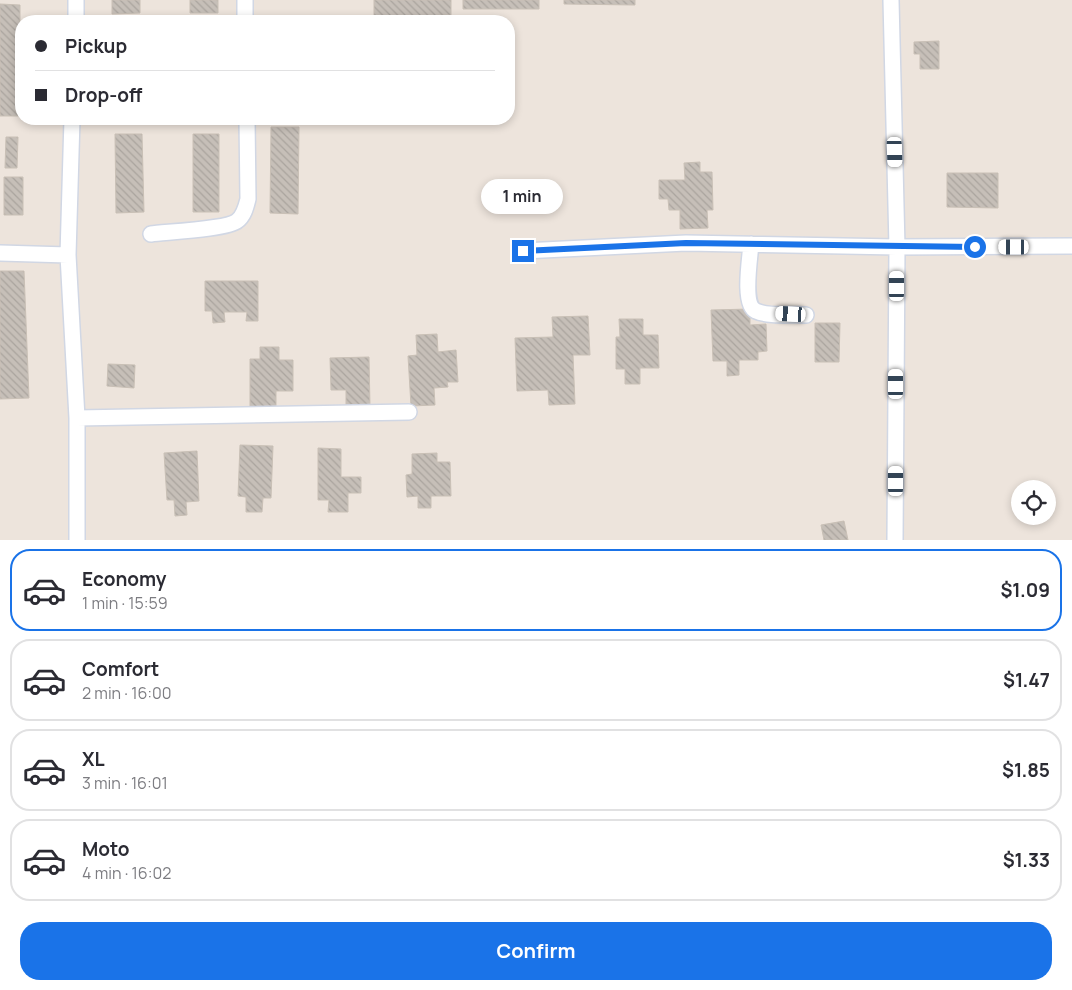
<!DOCTYPE html>
<meta charset="utf-8">
<style>
body{margin:0;font-family:Manrope,sans-serif;background:#f2f2f3;color:#2b2b33;height:100vh;display:flex;flex-direction:column;font-size:19px;white-space:nowrap}
*{box-sizing:border-box;margin:0}
p{font-size:16px;color:#7c7c81}
.icon{flex:none;width:28px;height:28px;fill:none;stroke:currentColor;stroke-width:2;stroke-linecap:round;stroke-linejoin:round}
.map{position:relative;height:540px;overflow:hidden}
.sheet{display:flex;flex-direction:column;background:#fff;flex:1}
.sheet>*{flex:none}
.banner{position:absolute;left:15px;top:15px;width:500px;height:110px;border-radius:20px;box-shadow:0 2px 8px #0003;display:grid;align-content:center;height:110px;padding:0 20px;background:#fff}
.controls{position:absolute;left:1011px;top:480px;display:grid;gap:10px}
.controls a{display:grid;place-items:center;width:45px;height:45px;border-radius:50%;background:#fff;box-shadow:0 2px 8px #0003;font-size:25px}
.end{position:absolute;width:22px;height:22px;margin:-11px;border:6px solid #1a73e8;background:#fff;box-shadow:0 0 0 2px #fff}
.from{border-radius:50%}
.bubble{position:absolute;height:35px;border-radius:18px;background:#fff;box-shadow:0 2px 8px #0003;font-size:16px;font-weight:700;line-height:35px;text-align:center}
.car{position:absolute;width:15px;height:30px;margin:-15px -8px;border-radius:6px;box-shadow:0 0 4px 1px #0007;background:linear-gradient(#fff 24%,#345 0 40%,#fff 0 76%,#345 0 86%,#fff 0)}
.banner b{display:flex;align-items:center;gap:18px;height:48px;font-size:19px}
.banner b+b{border-top:1px solid #e1e1e2}
.banner i{width:12px;height:12px;background:#2b2b33}
ul{padding:9px 0 0;list-style:none}
li{display:flex;align-items:center;gap:15px;height:82px;margin:0 10px 8px;padding:0 10px;border:2px solid #e1e1e2;border-radius:20px}
li div{flex:1}
li b{display:block;font-size:19px}
li em{font-style:normal;font-weight:700}
li.selected{border-color:#1a73e8}
li>.icon{width:45px;height:45px;stroke-width:1.5}
.primary-button{display:flex;gap:10px;margin-top:auto;padding:10px 20px}
.primary-button a{flex:1;height:58px;border-radius:20px;background:#1a73e8;color:#fff;font-size:20px;font-weight:700;line-height:58px;text-align:center}
.map>svg:first-child{display:block}
.building{fill:url(#building-back-hatch);stroke:#c9c0b6}
.lines{fill:none;stroke-linecap:round;stroke-linejoin:round}
.street-casing{stroke:#d1d7e4;stroke-width:18}
.street{stroke:#fff;stroke-width:15}
.route{stroke:#1a73e8;stroke-width:6}
</style>
<div class="map">
<svg width="1072" height="540" viewBox="0 0 1072 540">
<defs>
<pattern id="building-back-hatch" width="6" height="6" patternUnits="userSpaceOnUse" patternTransform="scale(1.25)"><rect width="6" height="6" fill="#c6bfb8"/><path d="M-1 5l2 2M0 0l6 6M5-1l2 2" fill="none" stroke="#aaa49e"/></pattern>
</defs>
<rect width="100%" height="100%" fill="#ede4dc"/>
<path class="building" d="M112,0H140V13L112,14Z
M190,0H218V13H190Z
M374,0H451V15L374,18Z
M463,0H539V9H463Z
M564,0H635V5L564,4Z
M0,4L20,5V116H0Z
M939,41V69H920V54H914V42Z
M271,127H299L298,214L270,213Z
M115,134H142L144,212L116,213Z
M193,134H219V212H193Z
M6,137H18L17,168H5Z
M700,162V172H712L713,210H707L708,228L680,229V210H669L668,199H659V180H685L684,163Z
M947,173H998V208L947,207Z
M4,177H23V215H4Z
M0,271H24L29,398L0,399Z
M205,281H258V321H246L247,312H224L225,322L213,323L212,311H205Z
M750,309V325L766,324L767,351L758,352V360H739V375L727,376V361H713L711,310Z
M588,316L590,355H573L575,404L549,405L548,390L517,391L515,338L553,337L552,317Z
M619,319H643V335H658L659,368H640V384H625V369H616V337H620Z
M815,323H840L839,362H815Z
M437,334L438,352L456,350L458,382H447L448,387L434,388L435,405L411,406L408,356L417,355L416,335Z
M260,347H279V360H293V391H276V407H250V359H260Z
M369,357L370,408H346V390H331L330,358Z
M108,364L135,365L134,388L107,386Z
M240,445L273,446L271,498H263L262,512H246V497L238,496Z
M318,448L341,449V477H361V493H348V512H328L329,500H318Z
M197,451L199,501L186,502L187,515L175,516L174,500H167L164,453Z
M437,453V462H450L451,496H431V508H418V496L407,497L406,475L412,474V454Z
M844,521L848,540H824L821,525Z"/>
<g class="lines">
<defs>
<path id="street" d="M245,0V21
M891,0L897,247L895,540
M76,21V0
M72,119L68,255L77,418V540
M151,234C166,232 228,229 237,221C244,216 246,207 248,199L247,119
M751,244C750,258 742,305 756,311C769,317 791,314 806,315
M523,251L686,243L897,247L1072,246
M0,253L68,255
M77,418L409,412"/>
</defs>
<use href="#street" class="street-casing"/>
<use href="#street" class="street"/>
</g>
<g class="lines">
<path class="route" d="M523,251L686,243L975,247"/>
</g>
</svg>
<div class="controls">
<a><svg class="icon" aria-label="locate" viewBox="0 0 24 24"><circle cx="12" cy="12" r="6"/><path d="M12 2v4M12 18v4M2 12h4M18 12h4"/></svg></a>
</div>
<i class="end from" style="left:975px;top:247px"></i>
<i class="end" style="left:523px;top:251px"></i>
<div class="bubble" style="left:481px;top:179px;width:82px">1 min</div>
<i class="car" style="left:895px;top:152px;rotate:178deg"></i>
<i class="car" style="left:1014px;top:247px;rotate:270deg"></i>
<i class="car" style="left:897px;top:286px;rotate:0deg"></i>
<i class="car" style="left:791px;top:314px;rotate:273deg"></i>
<i class="car" style="left:896px;top:384px;rotate:0deg"></i>
<i class="car" style="left:896px;top:481px;rotate:0deg"></i>
<div class="banner">
<b><i class="from"></i>Pickup</b>
<b><i></i>Drop-off</b>
</div>
</div>
<section class="sheet">
<ul>
<li class="selected"><svg class="icon" aria-label="car" viewBox="0 0 24 24"><path d="M5 17H2v-5l4-1 3-4h7l3 4 3 1v5h-3M9 17h6M6 11h13"/><circle cx="7" cy="17" r="2"/><circle cx="17" cy="17" r="2"/></svg><div><b>Economy</b><p>1 min · 15:59</p></div><em>$1.09</em></li>
<li><svg class="icon" aria-label="car" viewBox="0 0 24 24"><path d="M5 17H2v-5l4-1 3-4h7l3 4 3 1v5h-3M9 17h6M6 11h13"/><circle cx="7" cy="17" r="2"/><circle cx="17" cy="17" r="2"/></svg><div><b>Comfort</b><p>2 min · 16:00</p></div><em>$1.47</em></li>
<li><svg class="icon" aria-label="car" viewBox="0 0 24 24"><path d="M5 17H2v-5l4-1 3-4h7l3 4 3 1v5h-3M9 17h6M6 11h13"/><circle cx="7" cy="17" r="2"/><circle cx="17" cy="17" r="2"/></svg><div><b>XL</b><p>3 min · 16:01</p></div><em>$1.85</em></li>
<li><svg class="icon" aria-label="car" viewBox="0 0 24 24"><path d="M5 17H2v-5l4-1 3-4h7l3 4 3 1v5h-3M9 17h6M6 11h13"/><circle cx="7" cy="17" r="2"/><circle cx="17" cy="17" r="2"/></svg><div><b>Moto</b><p>4 min · 16:02</p></div><em>$1.33</em></li>
</ul>
<div class="primary-button"><a>Confirm</a></div>
</section>
